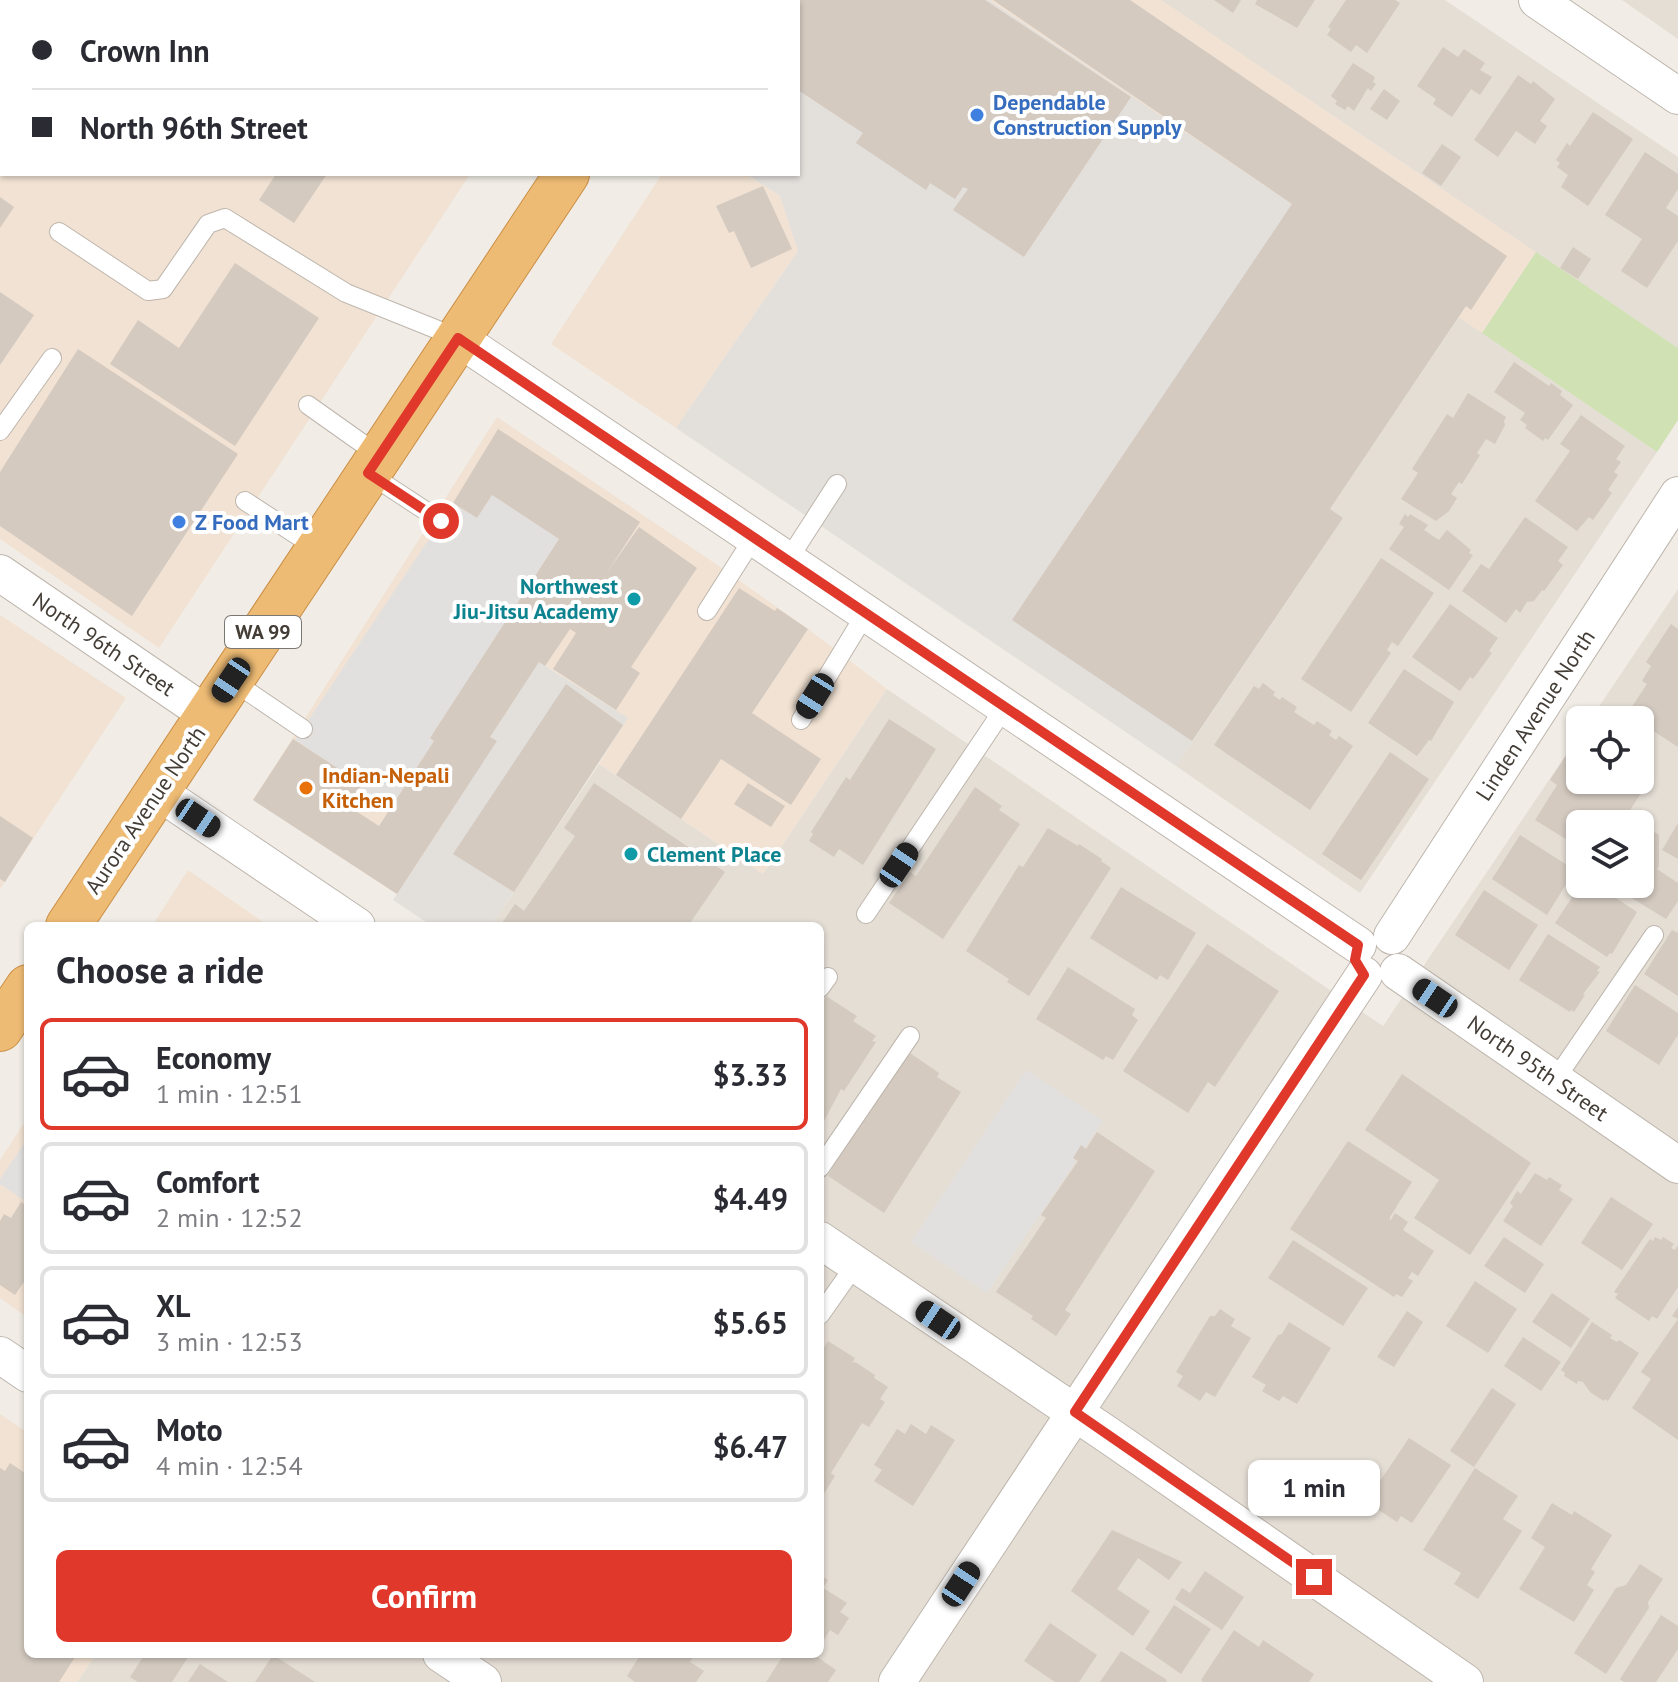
<!DOCTYPE html>
<meta charset="utf-8">
<style>
body{margin:0;font-family:"PT Sans",sans-serif;background:#f7f7f7;color:#2b2b33;height:100vh;display:flex;flex-direction:column;font-size:30px;white-space:nowrap}
*{box-sizing:border-box;margin:0}
p{font-size:26px;color:#7c7c81}
.icon{flex:none;width:44px;height:44px;fill:none;stroke:currentColor;stroke-width:2;stroke-linecap:round;stroke-linejoin:round}
.map{position:relative;flex:1;overflow:hidden}
.side{position:absolute;left:24px;top:922px;width:800px;height:736px;display:flex;flex-direction:column;background:#fff;border-radius:12px;box-shadow:0 2px 6px #0004}
.side>*{flex:none}
.guide{position:absolute;left:0px;top:0px;width:800px;height:176px;box-shadow:0 2px 6px #0004;display:grid;align-content:center;height:176px;padding:0 32px;background:#fff}
.controls{position:absolute;left:1566px;top:706px;display:grid;gap:16px}
.controls a{display:grid;place-items:center;width:88px;height:88px;border-radius:12px;background:#fff;box-shadow:0 2px 6px #0004;font-size:40px}
.end{position:absolute;width:36px;height:36px;margin:-18px;border:10px solid #e1382c;background:#fff;box-shadow:0 0 0 4px #fff}
.from{border-radius:50%}
.bubble{position:absolute;height:56px;border-radius:12px;background:#fff;box-shadow:0 2px 6px #0004;font-size:26px;font-weight:700;line-height:56px;text-align:center}
.car{position:absolute;width:24px;height:48px;margin:-24px -12px;border-radius:10px;box-shadow:0 0 6px 2px #0007;background:linear-gradient(#222 24%,#8ab4d8 0 40%,#222 0 76%,#8ab4d8 0 86%,#222 0)}
.guide b{display:flex;align-items:center;gap:28px;height:76px;font-size:30px}
.guide b+b{border-top:2px solid #e1e1e2}
.guide i{width:20px;height:20px;background:#2b2b33}
ul{padding:0;list-style:none}
li{display:flex;align-items:center;gap:24px;height:112px;margin:0 16px 12px;padding:0 16px;border:4px solid #e1e1e2;border-radius:12px}
li div{flex:1}
li b{display:block;font-size:30px}
li em{font-style:normal;font-weight:700}
li.active{border-color:#e1382c}
li>.icon{width:72px;height:72px;stroke-width:1.5}
h2{padding:0 32px;font-size:36px;line-height:96px}
.primary-button{display:flex;gap:16px;margin-top:auto;padding:16px 32px}
.primary-button a{flex:1;height:92px;border-radius:12px;background:#e1382c;color:#fff;font-size:32px;font-weight:700;line-height:92px;text-align:center}
.map>svg:first-child{display:block}
.residential{fill:#e4ded5;fill-rule:evenodd}
.commercial{fill:#f1e2d3}
.industrial{fill:#e3dfdb}
.green{fill:#d0e1b3}
.parking{fill:#e2e0de}
.building{fill:#d4cac0}
.lines{fill:none;stroke-linecap:round;stroke-linejoin:round}
.lane-casing{stroke:#beb6ad;stroke-width:20}
.street-casing{stroke:#beb6ad;stroke-width:38}
.highway-casing{stroke:#cb8f46;stroke-width:46}
.lane{stroke:#fff;stroke-width:18}
.street{stroke:#fff;stroke-width:36}
.highway{stroke:#edbb74;stroke-width:44}
.route{stroke:#e1382c;stroke-width:10}
.shop-dot{fill:#3f7fe0;stroke:#fff;stroke-width:3}
.culture-dot{fill:#0f9aa8;stroke:#fff;stroke-width:3}
.food-dot{fill:#e8710a;stroke:#fff;stroke-width:3}
.labels{text-anchor:middle;stroke-width:8;stroke-linejoin:round;paint-order:stroke}
.shield{fill:#fff;stroke:#7b7772;stroke-width:2}
.shield-label{font-size:20px;font-weight:bold;fill:#433d36}
.shop-label{font-size:22px;font-weight:bold;fill:#366cbe;stroke:#fff;text-anchor:start}
.culture-label{font-size:22px;font-weight:bold;fill:#0d838f;stroke:#fff;text-anchor:end}
.street-label{font-size:22px;fill:#433d36;stroke:#fff}
.food-label{font-size:22px;font-weight:bold;fill:#c56008;stroke:#fff;text-anchor:start}
</style>
<div class="map">
<svg width="1678" height="1682" viewBox="0 0 1678 1682">
<rect width="100%" height="100%" fill="#f1ede6"/>
<path class="residential" d="M1161,0H1445L1678,157V348Z
M1622,0H1678V39Z
M1459,317L1657,452L1360,893L1176,766L1343,518L1330,509Z
M1678,589V1682H77L96,1654H820V926H491L599,764L763,874L887,689L1383,1026L1580,734V780H1640V720H1590ZM1580,824H1640V884H1580Z"/>
<path class="commercial" d="M0,0H585L2,2V174H470L159,648L0,539Z
M989,0H1161L1536,252L1482,333Z
M662,174H746L780,196L798,251L676,428L551,344Z
M497,417L713,562L808,629L887,689L763,874L599,764L627,718L540,662L491,737L497,741L397,894L253,800Z
M0,615L126,698L0,889Z
M188,870L269,926H152Z
M28,1117V1318L0,1298V1160Z
M0,1414L28,1433V1654H96L77,1682H0Z"/>
<path class="industrial" d="M772,0H989L1292,204L1330,509L1343,518L1176,766L676,428L798,251L780,196L746,174H798V2H771Z
M539,662L628,718L491,926H432L393,900L497,741L490,737Z"/>
<path class="green" d="M1536,252L1678,348V420L1657,452L1482,333Z"/>
<path class="parking" d="M492,495L559,539L430,738L434,741L389,810L358,790L362,784L295,740L453,503L477,518Z
M1026,1070L1103,1121L987,1293L911,1242Z
M28,1138V1203L0,1184V1179Z"/>
<path class="building" d="M798,0H985L1131,97L1024,257L953,210L968,189L963,187L955,199L930,183L926,190L856,143L863,133L798,90Z
M993,0H1130L1507,256L1471,310L1466,306L1330,509L1343,518L1192,741L1012,620L1292,204Z
M1214,0H1241L1233,13Z
M1257,0H1315L1297,28L1255,4Z
M1346,0H1395L1400,3L1367,53L1356,45L1351,52L1327,35L1331,29L1328,27Z
M1443,47L1458,57L1464,49L1485,63L1480,70L1492,77L1480,95L1471,89L1452,117L1433,104L1436,99L1417,86Z
M1353,63L1375,77L1373,82L1376,84L1371,91L1368,88L1354,111L1348,106L1345,110L1335,104L1337,101L1331,96Z
M1518,75L1531,84L1533,81L1555,99L1540,121L1547,126L1535,144L1516,131L1498,157L1474,140Z
M1384,89L1400,101L1387,120L1370,109Z
M1593,112L1633,139L1588,206L1561,187L1568,175L1557,167L1560,163L1556,160L1567,143L1570,146Z
M1442,144L1461,157L1441,186L1422,173Z
M1645,152L1678,174V189L1666,208L1678,216V241L1647,288L1621,271L1642,239L1605,215Z
M276,174H327L294,223L259,200Z
M763,186L792,249L751,268L734,231L729,233L716,206Z
M0,197L14,207L0,228Z
M1573,247L1591,259L1578,279L1560,268Z
M235,263L319,318L235,446L110,364L138,320L179,348Z
M0,292L34,315L0,365Z
M78,349L238,454L132,616L0,526V472Z
M1514,362L1549,386L1551,383L1562,391L1560,395L1573,405L1548,440L1545,438L1543,441L1525,428L1527,425L1520,420L1525,413L1494,392Z
M1468,393L1506,417L1504,421L1505,425L1495,444L1486,439L1477,453L1480,455L1462,484L1459,482L1451,494L1457,498L1449,511L1436,521L1401,499L1418,473L1412,469L1447,414L1453,418Z
M1581,415L1625,446L1616,459L1621,462L1614,472L1618,475L1608,490L1612,493L1593,520L1589,517L1577,531L1535,501L1570,451L1560,444Z
M498,429L640,522L606,574L639,527L697,568L631,667L640,673L616,710L553,669L576,633L570,629L545,666L539,662L490,737L497,741L397,894L253,800L293,739L362,784L348,806L379,826L434,741L430,738L559,539L492,495L477,518L453,503Z
M1405,514L1408,517L1410,514L1428,525L1424,530L1439,540L1447,530L1471,550L1469,553L1473,555L1449,590L1389,549L1404,527L1399,524Z
M1525,517L1568,547L1558,561L1563,565L1544,591L1542,590L1534,601L1527,602L1520,613L1516,609L1506,623L1462,591L1481,564L1489,569Z
M1381,558L1434,593L1398,646L1392,642L1387,650L1391,653L1351,712L1301,679Z
M739,588L775,611L777,608L808,629L752,713L821,759L791,805L721,759L681,819L616,775Z
M1450,604L1498,638L1489,651L1492,653L1473,679L1470,677L1460,691L1412,657Z
M1671,624L1678,629V747L1627,714L1647,684L1642,681L1651,666L1646,662Z
M1404,669L1454,702L1431,741L1429,740L1417,756L1368,723Z
M1263,683L1275,692L1273,695L1280,700L1282,697L1297,707L1294,712L1314,725L1317,721L1332,731L1329,735L1336,740L1339,736L1353,746L1310,810L1214,745L1254,686L1259,689Z
M566,684L623,725L514,892L453,854Z
M889,719L936,749L863,865L839,849L834,857L809,841L813,834L811,832L846,777L850,780Z
M1578,749L1580,780H1628L1643,790L1627,815L1659,835V866L1657,869L1678,883V901L1666,919L1609,884H1640V824H1580V848L1535,820L1557,785L1550,780L1565,757L1571,761Z
M1390,752L1429,779L1361,880L1322,854Z
M594,783L725,872L688,926H500L515,904L524,911L575,836L564,828Z
M748,783L785,806L771,827L734,804Z
M975,787L1002,806L999,810L1020,824L943,939L889,903L910,872L916,876Z
M0,816L33,838L5,882L0,879Z
M1678,823V859L1662,850Z
M1048,828L1078,846L1079,844L1102,859L1101,861L1111,868L1029,996L1007,982L1009,979L966,951L1019,865L1023,867Z
M1520,835L1575,870L1547,915L1492,879Z
M1581,884H1595L1637,912L1612,954L1610,953L1607,957L1555,923Z
M1121,887L1196,933L1168,980L1160,975L1157,980L1090,938Z
M1484,890L1538,925L1509,970L1455,935Z
M1672,930L1678,933V996L1644,974Z
M1548,934L1600,967L1597,971L1600,972L1583,994L1585,995L1574,1012L1571,1010L1570,1012L1519,980Z
M1207,944L1279,991L1215,1087L1208,1082L1188,1113L1123,1071Z
M1068,967L1135,1009L1132,1015L1138,1020L1113,1060L1106,1056L1103,1060L1036,1019Z
M1635,985L1678,1013V1035L1659,1065L1606,1031Z
M826,996L857,1016L853,1021L876,1036L872,1041L876,1042L844,1091L841,1089L824,1121L820,1119V1000L823,1002Z
M910,1053L939,1073L937,1077L961,1092L884,1213L828,1176L832,1169L828,1167Z
M1402,1074L1531,1163L1470,1255L1414,1218L1439,1180L1365,1130Z
M1097,1132L1155,1171L1065,1310L1071,1314L1056,1336L1031,1319L1033,1316L996,1292L1046,1218L1041,1215L1078,1161L1073,1158L1081,1145L1086,1149Z
M1348,1141L1412,1182L1390,1217V1221L1395,1213L1408,1222L1403,1230L1434,1251L1418,1276L1412,1272L1408,1278L1413,1281L1402,1297L1396,1294L1394,1297L1290,1229Z
M1535,1173L1547,1180L1549,1177L1562,1185L1559,1190L1573,1199L1541,1246L1503,1221L1513,1206L1510,1203L1517,1191L1521,1194Z
M1611,1197L1653,1224L1622,1270L1581,1243Z
M21,1202L28,1207V1276L15,1295L0,1285V1221L4,1214L11,1218Z
M1504,1237L1544,1264L1525,1293L1484,1266Z
M1655,1237L1661,1240L1663,1237L1674,1244L1671,1248L1675,1250L1678,1245V1287L1657,1319L1652,1316L1649,1321L1615,1298L1618,1294L1614,1292L1650,1239L1653,1241Z
M1293,1240L1368,1288L1343,1326L1268,1278Z
M1475,1281L1517,1309L1488,1353L1446,1326Z
M1552,1293L1590,1319L1571,1348L1532,1322Z
M1678,1307V1440L1632,1408L1651,1379L1641,1372L1678,1319L1672,1316Z
M1220,1309L1235,1319L1231,1326L1251,1338L1215,1397L1206,1392L1200,1401L1177,1386L1183,1376L1176,1372L1210,1316H1215Z
M1407,1311L1423,1322L1394,1367L1377,1357Z
M1289,1322L1331,1348L1297,1404L1283,1396L1279,1401L1262,1391L1266,1385L1252,1377L1278,1335L1282,1334Z
M1592,1322L1612,1335L1610,1338L1617,1342L1619,1340L1639,1353L1608,1401L1605,1399L1604,1401L1590,1392L1583,1382L1578,1381L1577,1384L1564,1376L1565,1373L1561,1370Z
M1523,1337L1561,1362L1541,1391L1504,1366Z
M828,1341L855,1358L852,1363L855,1362L875,1375L874,1378L888,1387L880,1399L885,1402L869,1427L862,1423L831,1473L835,1476L820,1500V1354Z
M1492,1388L1516,1404L1474,1467L1450,1451Z
M911,1424L926,1434L931,1425L955,1440L913,1506L874,1481L882,1470L874,1465L897,1429L905,1434Z
M1409,1438L1451,1465L1412,1523L1401,1516L1397,1522L1366,1502Z
M10,1463L28,1475V1654H77L59,1682H0V1468L5,1471Z
M1475,1468L1518,1496L1503,1519L1522,1531L1478,1599L1454,1584L1461,1573L1423,1550Z
M1552,1503L1572,1515L1574,1511L1612,1535L1591,1569L1595,1572L1587,1585L1594,1590L1574,1622L1519,1589L1545,1547L1531,1538Z
M1112,1530L1182,1562L1169,1580L1138,1558L1117,1589L1150,1611L1133,1636L1071,1591Z
M1640,1564L1663,1579L1648,1602L1649,1608L1606,1674L1574,1653L1616,1588L1626,1585Z
M1205,1571L1244,1597L1222,1630L1175,1599L1182,1588L1190,1593Z
M820,1575L828,1580L823,1588L847,1603L840,1612L849,1618L838,1635L830,1630L820,1646Z
M1174,1605L1211,1629L1181,1674L1145,1649Z
M1661,1615L1678,1626V1649L1656,1682H1624L1620,1679Z
M1050,1623L1097,1655L1079,1682H1055L1024,1661Z
M1234,1630L1259,1647L1263,1640L1314,1674L1309,1682H1203L1201,1680Z
M1121,1651L1167,1680L1166,1682H1100Z
M145,1654H190L172,1682H138L130,1677Z
M641,1654H695L690,1662L704,1671L696,1682H635L627,1676Z
M784,1654H813L836,1670L828,1682H766Z
M273,1655L315,1682H255Z
M200,1664L228,1682H188Z"/>
<g class="lines">
<defs>
<path id="lane" d="M59,232L148,291L163,289L208,224L225,218L346,293L458,338
M308,405L380,456
M0,431L52,358
M368,473L441,521
M245,501L318,549
M788,560L837,484
M707,611L754,537
M231,680L303,729
M801,720L866,613
M866,914L1005,707
M820,988L828,977
M1555,1080L1654,935
M820,1168L910,1036
M820,1315L856,1264"/>
<path id="street" d="M1537,0L1678,96
M458,338L1358,945
M0,573L208,715
M157,791L357,926
M1392,936L1678,495
M1398,972L1678,1165
M820,1240L1111,1437L1465,1682
M0,1355L28,1374
M441,1654L483,1682
M897,1682L1364,975"/>
<path id="highway" d="M681,2L682,0
M68,926L567,174
M0,1029L28,987"/>
</defs>
<use href="#lane" class="lane-casing"/>
<use href="#street" class="street-casing"/>
<use href="#highway" class="highway-casing"/>
<use href="#lane" class="lane"/>
<use href="#street" class="street"/>
<use href="#highway" class="highway"/>
</g>
<g class="lines">
<path class="route" d="M441,521L368,473L458,338L1358,945L1355,960L1364,975L1075,1412L1314,1577"/>
</g>
<g class="shop-dot">
<circle cx="977" cy="115" r="8"/>
<circle cx="179" cy="522" r="8"/>
</g>
<g class="culture-dot">
<circle cx="634" cy="599" r="8"/>
<circle cx="631" cy="854" r="8"/>
</g>
<circle class="food-dot" cx="306" cy="788" r="8"/>
<g class="labels">
<rect class="shield" x="225" y="616" width="76" height="32" rx="6"/>
<g class="shield-label">
<text x="263" y="639">WA 99</text>
</g>
<g class="shop-label">
<text x="993" y="110">Dependable<tspan x="993" dy="25">Construction Supply</tspan></text>
<text x="195" y="530">Z Food Mart</text>
</g>
<g class="culture-label">
<text x="618" y="594">Northwest<tspan x="618" dy="25">Jiu-Jitsu Academy</tspan></text>
<text x="647" y="862" text-anchor="start">Clement Place</text>
</g>
<g class="street-label">
<text transform="translate(104 644) rotate(34)" y="8">North 96th Street</text>
<text transform="translate(1535 715) rotate(-57)" y="8">Linden Avenue North</text>
<text transform="translate(145 810) rotate(-56)" y="8">Aurora Avenue North</text>
<text transform="translate(1538 1068) rotate(35)" y="8">North 95th Street</text>
</g>
<g class="food-label">
<text x="322" y="783">Indian-Nepali<tspan x="322" dy="25">Kitchen</tspan></text>
</g>
</g>
</svg>
<div class="controls">
<a><svg class="icon" aria-label="locate" viewBox="0 0 24 24"><circle cx="12" cy="12" r="6"/><path d="M12 2v4M12 18v4M2 12h4M18 12h4"/></svg></a>
<a><svg class="icon" aria-label="layers" viewBox="0 0 24 24"><path d="M12 4l9 5-9 5-9-5zM3 14l9 5 9-5"/></svg></a>
</div>
<i class="end from" style="left:441px;top:521px"></i>
<i class="end" style="left:1314px;top:1577px"></i>
<div class="bubble" style="left:1248px;top:1460px;width:132px">1 min</div>
<i class="car" style="left:231px;top:680px;rotate:214deg"></i>
<i class="car" style="left:815px;top:696px;rotate:212deg"></i>
<i class="car" style="left:198px;top:818px;rotate:124deg"></i>
<i class="car" style="left:899px;top:865px;rotate:34deg"></i>
<i class="car" style="left:1435px;top:998px;rotate:304deg"></i>
<i class="car" style="left:938px;top:1320px;rotate:304deg"></i>
<i class="car" style="left:961px;top:1584px;rotate:33deg"></i>
<div class="guide">
<b><i class="from"></i>Crown Inn</b>
<b><i></i>North 96th Street</b>
</div>
<section class="side">
<h2>Choose a ride</h2>
<ul>
<li class="active"><svg class="icon" aria-label="car" viewBox="0 0 24 24"><path d="M5 17H2v-5l4-1 3-4h7l3 4 3 1v5h-3M9 17h6M6 11h13"/><circle cx="7" cy="17" r="2"/><circle cx="17" cy="17" r="2"/></svg><div><b>Economy</b><p>1 min · 12:51</p></div><em>$3.33</em></li>
<li><svg class="icon" aria-label="car" viewBox="0 0 24 24"><path d="M5 17H2v-5l4-1 3-4h7l3 4 3 1v5h-3M9 17h6M6 11h13"/><circle cx="7" cy="17" r="2"/><circle cx="17" cy="17" r="2"/></svg><div><b>Comfort</b><p>2 min · 12:52</p></div><em>$4.49</em></li>
<li><svg class="icon" aria-label="car" viewBox="0 0 24 24"><path d="M5 17H2v-5l4-1 3-4h7l3 4 3 1v5h-3M9 17h6M6 11h13"/><circle cx="7" cy="17" r="2"/><circle cx="17" cy="17" r="2"/></svg><div><b>XL</b><p>3 min · 12:53</p></div><em>$5.65</em></li>
<li><svg class="icon" aria-label="car" viewBox="0 0 24 24"><path d="M5 17H2v-5l4-1 3-4h7l3 4 3 1v5h-3M9 17h6M6 11h13"/><circle cx="7" cy="17" r="2"/><circle cx="17" cy="17" r="2"/></svg><div><b>Moto</b><p>4 min · 12:54</p></div><em>$6.47</em></li>
</ul>
<div class="primary-button"><a>Confirm</a></div>
</section>
</div>
